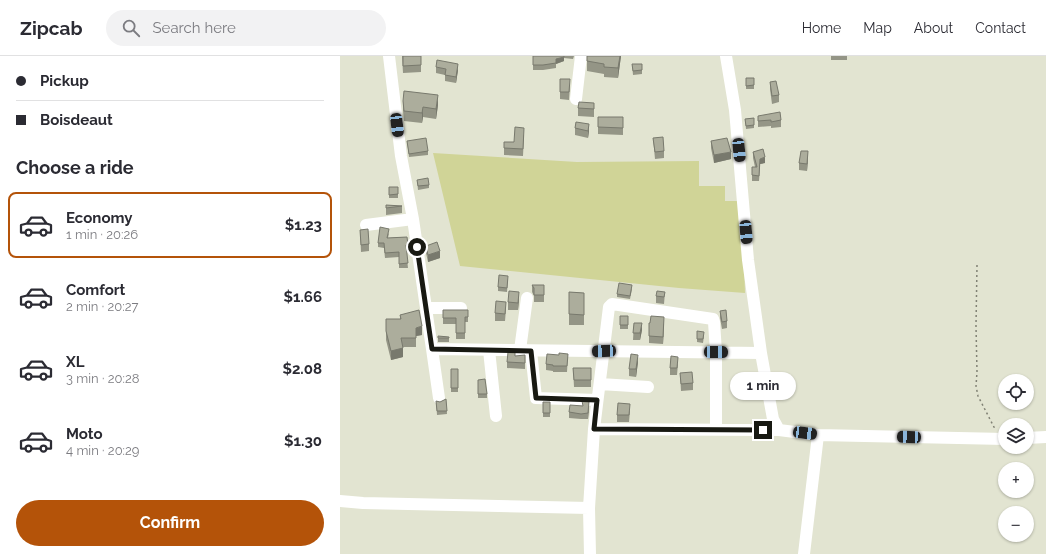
<!DOCTYPE html>
<meta charset="utf-8">
<style>
body{margin:0;font-family:Raleway,sans-serif;background:#f2f2f3;color:#2b2b33;height:100vh;display:flex;flex-direction:column;font-size:15px;white-space:nowrap}
*{box-sizing:border-box;margin:0}
p{font-size:13px;color:#7c7c81}
.icon{flex:none;width:22px;height:22px;fill:none;stroke:currentColor;stroke-width:2;stroke-linecap:round;stroke-linejoin:round}
.map{position:relative;flex:1;overflow:hidden}
.panel{display:flex;flex-direction:column;background:#fff;width:340px}
.panel>*{flex:none}
.hud{display:grid;align-content:center;height:88px;padding:0 16px;background:#fff}
.buttons{position:absolute;left:658px;top:318px;display:grid;gap:8px}
.buttons a{display:grid;place-items:center;width:36px;height:36px;border-radius:50%;background:#fff;box-shadow:0 1px 3px #0004;font-size:20px}
.end{position:absolute;width:18px;height:18px;margin:-9px;border:5px solid #181912;background:#fff;box-shadow:0 0 0 2px #fff}
.from{border-radius:50%}
.bubble{position:absolute;height:28px;border-radius:14px;background:#fff;box-shadow:0 1px 3px #0004;font-size:13px;font-weight:700;line-height:28px;text-align:center}
.car{position:absolute;width:12px;height:24px;margin:-12px -6px;border-radius:5px;box-shadow:0 0 3px 1px #0007;background:linear-gradient(#222 24%,#8ab4d8 0 40%,#222 0 76%,#8ab4d8 0 86%,#222 0)}
.hud b{display:flex;align-items:center;gap:14px;height:38px;font-size:15px}
.hud b+b{border-top:1px solid #e1e1e2}
.hud i{width:10px;height:10px;background:#2b2b33}
ul{padding:0;list-style:none}
li{display:flex;align-items:center;gap:12px;height:66px;margin:0 8px 6px;padding:0 8px;border:2px solid transparent;border-radius:8px}
li div{flex:1}
li b{display:block;font-size:15px}
li em{font-style:normal;font-weight:700}
li.active{border-color:#b45309}
li>.icon{width:36px;height:36px;stroke-width:1.5}
h2{padding:0 16px;font-size:18px;line-height:48px}
.action{display:flex;gap:8px;margin-top:auto;padding:8px 16px}
.action a{flex:1;height:46px;border-radius:24px;background:#b45309;color:#fff;font-size:16px;font-weight:700;line-height:46px;text-align:center}
header{display:flex;align-items:center;gap:24px;box-sizing:border-box;height:56px;padding:0 20px;background:#fff;border-bottom:1px solid #e1e1e2}
header strong{font-size:19px}
nav{display:flex;gap:22px;margin-inline-start:auto;font-size:14px}
.search{width:280px;height:36px;background:#f2f2f3;display:flex;align-items:center;gap:10px;box-sizing:border-box;padding:0 14px;border-radius:22px;color:#7c7c81;font-size:15px}
main{display:flex;flex:1;min-height:0}
.map>svg:first-child{display:block}
.garden{fill:#d0d497}
.lines{fill:none;stroke-linecap:round;stroke-linejoin:round}
.path{stroke:#808174;stroke-width:1.5;stroke-dasharray:2 3;stroke-linecap:butt}
.minor{stroke:#fff;stroke-width:12}
.wall{fill:#949586}
.shaded-wall{fill:#78796d}
.building{fill:#acad9c;stroke:#78796d}
.route{stroke:#181912;stroke-width:5}
</style>
<header>
<strong>Zipcab</strong>
<div class="search"><svg class="icon" aria-label="search" viewBox="0 0 24 24"><circle cx="10" cy="10" r="6"/><path d="M15 15l6 6"/></svg>Search here</div>
<nav><a>Home</a><a>Map</a><a>About</a><a>Contact</a></nav>
</header>
<main>
<section class="panel">
<div class="hud">
<b><i class="from"></i>Pickup</b>
<b><i></i>Boisdeaut</b>
</div>
<h2>Choose a ride</h2>
<ul>
<li class="active"><svg class="icon" aria-label="car" viewBox="0 0 24 24"><path d="M5 17H2v-5l4-1 3-4h7l3 4 3 1v5h-3M9 17h6M6 11h13"/><circle cx="7" cy="17" r="2"/><circle cx="17" cy="17" r="2"/></svg><div><b>Economy</b><p>1 min · 20:26</p></div><em>$1.23</em></li>
<li><svg class="icon" aria-label="car" viewBox="0 0 24 24"><path d="M5 17H2v-5l4-1 3-4h7l3 4 3 1v5h-3M9 17h6M6 11h13"/><circle cx="7" cy="17" r="2"/><circle cx="17" cy="17" r="2"/></svg><div><b>Comfort</b><p>2 min · 20:27</p></div><em>$1.66</em></li>
<li><svg class="icon" aria-label="car" viewBox="0 0 24 24"><path d="M5 17H2v-5l4-1 3-4h7l3 4 3 1v5h-3M9 17h6M6 11h13"/><circle cx="7" cy="17" r="2"/><circle cx="17" cy="17" r="2"/></svg><div><b>XL</b><p>3 min · 20:28</p></div><em>$2.08</em></li>
<li><svg class="icon" aria-label="car" viewBox="0 0 24 24"><path d="M5 17H2v-5l4-1 3-4h7l3 4 3 1v5h-3M9 17h6M6 11h13"/><circle cx="7" cy="17" r="2"/><circle cx="17" cy="17" r="2"/></svg><div><b>Moto</b><p>4 min · 20:29</p></div><em>$1.30</em></li>
</ul>
<div class="action"><a>Confirm</a></div>
</section>
<div class="map">
<svg width="706" height="498" viewBox="0 0 706 498">
<rect width="100%" height="100%" fill="#e2e4d1"/>
<path class="garden" d="M93,97L237,106L359,105V130H385V145H402L405,237L339,232L120,210Z"/>
<g class="lines">
<path class="path" d="M637,209L636,270L637,316L636,330L638,340L655,373"/>
<path class="minor" d="M49,0L61,100L73,163L92,293L421,297
M386,0L395,54L408,204L421,297L433,363L439,374
M236,43L241,0
M26,169L73,163
M86,252H121
M92,293L99,342
M149,294L156,360
M180,294L187,242
M191,295L196,342L257,344
M260,328L308,331
M254,373L439,374L478,379L665,383
M687,382L706,381
M0,445L23,447L249,452
M250,498L249,452L254,373L269,251L272,248L373,263L374,266L376,296V373
M464,498L478,379"/>
</g>
<path class="wall" d="M62,0H81V16L63,17Z
M193,0H234L233,3L224,2V5L216,8V12L203,14H193Z
M247,0H281L278,22L264,21V18L247,15Z
M491,0H507V4H491Z
M292,8H302V18L293,19Z
M96,11L118,14L116,27L105,25V19L96,17Z
M406,22H414V33H406Z
M220,23L230,30L229,44L220,43Z
M430,26L439,39V46L432,48L430,33Z
M63,45L98,49L96,63L83,61L82,67L64,65L63,55Z
M254,47V61L238,60V52Z
M418,60L441,64V71L431,72V70L418,71Z
M258,61H283V79L258,78Z
M414,62V72L406,73L405,63Z
M236,66L249,75L248,82L235,79V72Z
M184,79L183,100L164,99V86H174Z
M313,82L324,95V102L315,103Z
M67,85L88,95V99L69,101Z
M371,85L391,103L374,107L371,92Z
M413,96L425,107L420,108L419,125H412V119L415,111L413,102Z
M468,102L467,115L459,114V107Z
M77,124L89,129V132L78,134Z
M49,131H58V142H49Z
M46,149L62,150V157L46,159Z
M20,174L29,188V195L21,196Z
M49,177L48,182L67,181L68,193H66L68,212H59V201L45,202L44,192L38,191V187Z
M86,190L100,202L88,206L86,197Z
M168,223L167,236L158,235V231Z
M192,229H204V246H194V240L192,236Z
M292,233L290,243L277,241V238Z
M229,236L244,237V269H229Z
M325,236L324,248L316,247V240Z
M179,243L178,254H168V246Z
M166,253L165,265H155V257Z
M103,254L128,261V266H125V283H116V268H103Z
M380,255L387,265V272L382,273L380,262Z
M60,259L82,279L76,280V291H63V301L51,304L46,284V263H60Z
M280,260H288V273H280Z
M294,267L302,274L300,284H293Z
M309,267L324,268L323,288L309,287Z
M98,280L109,281V286H98Z
M364,280L363,287L357,286V283Z
M228,298L227,316H213V315L206,314V308L219,299Z
M175,300L185,307V313L167,312V306Z
M298,306L296,321L289,320V313Z
M338,308L337,319H330V312Z
M233,312H251V331H234Z
M111,313H118V336H111Z
M340,317L353,327V334L341,335Z
M138,324L147,338V342H138Z
M106,343L107,358L97,359L96,345L100,346Z
M203,346H210V361H203Z
M249,351L248,363H241L229,362V356Z
M290,355L289,366H277V359Z"/>
<path class="shaded-wall" d="M280,0H281L278,22V12Z
M224,1V5L216,8V3Z
M118,8V14L116,27V21Z
M98,39V49L96,63V53Z
M83,51V61L82,67V57Z
M249,68V75L248,82V75Z
M468,95V102L467,115V108Z
M391,96V103L374,107V99Z
M425,101V107L420,108L419,125L420,103Z
M100,195V202L88,206V199Z
M179,236V243L178,254V247Z
M324,261V268L323,288V281Z
M302,267V274L300,284V277Z
M82,270V279L76,280V272Z
M63,292V301L51,304V295Z
M298,299V306L296,321V313Z
M249,345V351L248,363V357Z"/>
<path class="building" d="M63,0H81V9L63,10Z
M193,0H224V1L216,3V7L203,9H193Z
M247,0H280L278,12L264,11V8L247,5Z
M97,4L118,8L116,21L105,19L106,13L96,11Z
M292,8H302V14L293,15Z
M406,22H414V29L406,30Z
M220,23H230L229,36H220Z
M436,25L439,39L432,40L430,26Z
M64,35L98,39L96,53L83,51L82,57L64,55L63,45Z
M239,46L254,47V53L238,52Z
M440,56L441,64L431,66V64L418,65V60Z
M258,61H283V72L258,71Z
M414,62V69L406,70L405,63Z
M236,66L249,68L248,75L235,72Z
M175,71L184,72L183,93L164,92V86H174Z
M323,81L324,95L315,96L313,82Z
M86,82L88,95L69,98L67,85Z
M387,82L391,96L374,99L371,85Z
M423,93L425,101L420,103L419,120L412,119V111H417L413,96Z
M461,95H468L467,108L459,107Z
M88,122L89,129L78,130L77,124Z
M49,131H58V138L49,139Z
M46,149L62,150L46,152Z
M40,171L49,173L47,182L67,181L68,189H66L68,207L59,208V196L45,197L44,187H38Z
M28,173L29,188L21,189L20,174Z
M97,186L100,195L88,199L86,190Z
M159,219L168,220L167,232L158,231Z
M279,227L292,229L290,240L277,238Z
M192,229H204V239H194V232Z
M169,235L179,236L178,247L168,246Z
M317,235L325,236L324,241L316,240Z
M229,236L244,237V259L229,258Z
M156,245L166,246L165,258L155,257Z
M79,254L82,270L76,272V282H61L63,292L51,295L46,275V263H61L60,259Z
M103,254H128V261H125V277H116V262H103Z
M386,254L387,265L382,266L380,255Z
M280,260H288V269H280Z
M311,260L324,261L323,281L309,280V267H310Z
M294,267H302L300,277H293Z
M357,275L364,276L363,283H357Z
M98,280L109,281V282H98Z
M168,296H175V300L185,299V307L167,306Z
M219,297L228,298L227,310H213V309L206,308L207,298L219,299Z
M291,298L298,299L296,313H289Z
M331,300L338,301L337,312H330Z
M233,312H251V324H234Z
M111,313H118V332H111Z
M352,316L353,327L341,328L340,317Z
M145,323L147,338H138V324Z
M106,343L107,355H97L96,345L100,346Z
M242,345H249L248,357L241,358L229,356L230,349L243,350Z
M203,346H210V357H203Z
M278,347L290,348L289,359H277Z"/>
<g class="lines">
<path class="route" d="M77,191L92,293L191,295L196,342L257,344L254,373L423,374"/>
</g>
</svg>
<div class="buttons">
<a><svg class="icon" aria-label="locate" viewBox="0 0 24 24"><circle cx="12" cy="12" r="6"/><path d="M12 2v4M12 18v4M2 12h4M18 12h4"/></svg></a>
<a><svg class="icon" aria-label="layers" viewBox="0 0 24 24"><path d="M12 4l9 5-9 5-9-5zM3 14l9 5 9-5"/></svg></a>
<a>+</a>
<a>−</a>
</div>
<i class="end from" style="left:77px;top:191px"></i>
<i class="end" style="left:423px;top:374px"></i>
<div class="bubble" style="left:390px;top:316px;width:66px">1 min</div>
<i class="car" style="left:57px;top:69px;rotate:173deg"></i>
<i class="car" style="left:399px;top:94px;rotate:174deg"></i>
<i class="car" style="left:406px;top:176px;rotate:175deg"></i>
<i class="car" style="left:264px;top:295px;rotate:268deg"></i>
<i class="car" style="left:376px;top:296px;rotate:91deg"></i>
<i class="car" style="left:465px;top:377px;rotate:97deg"></i>
<i class="car" style="left:569px;top:381px;rotate:272deg"></i>
</div>
</main>
